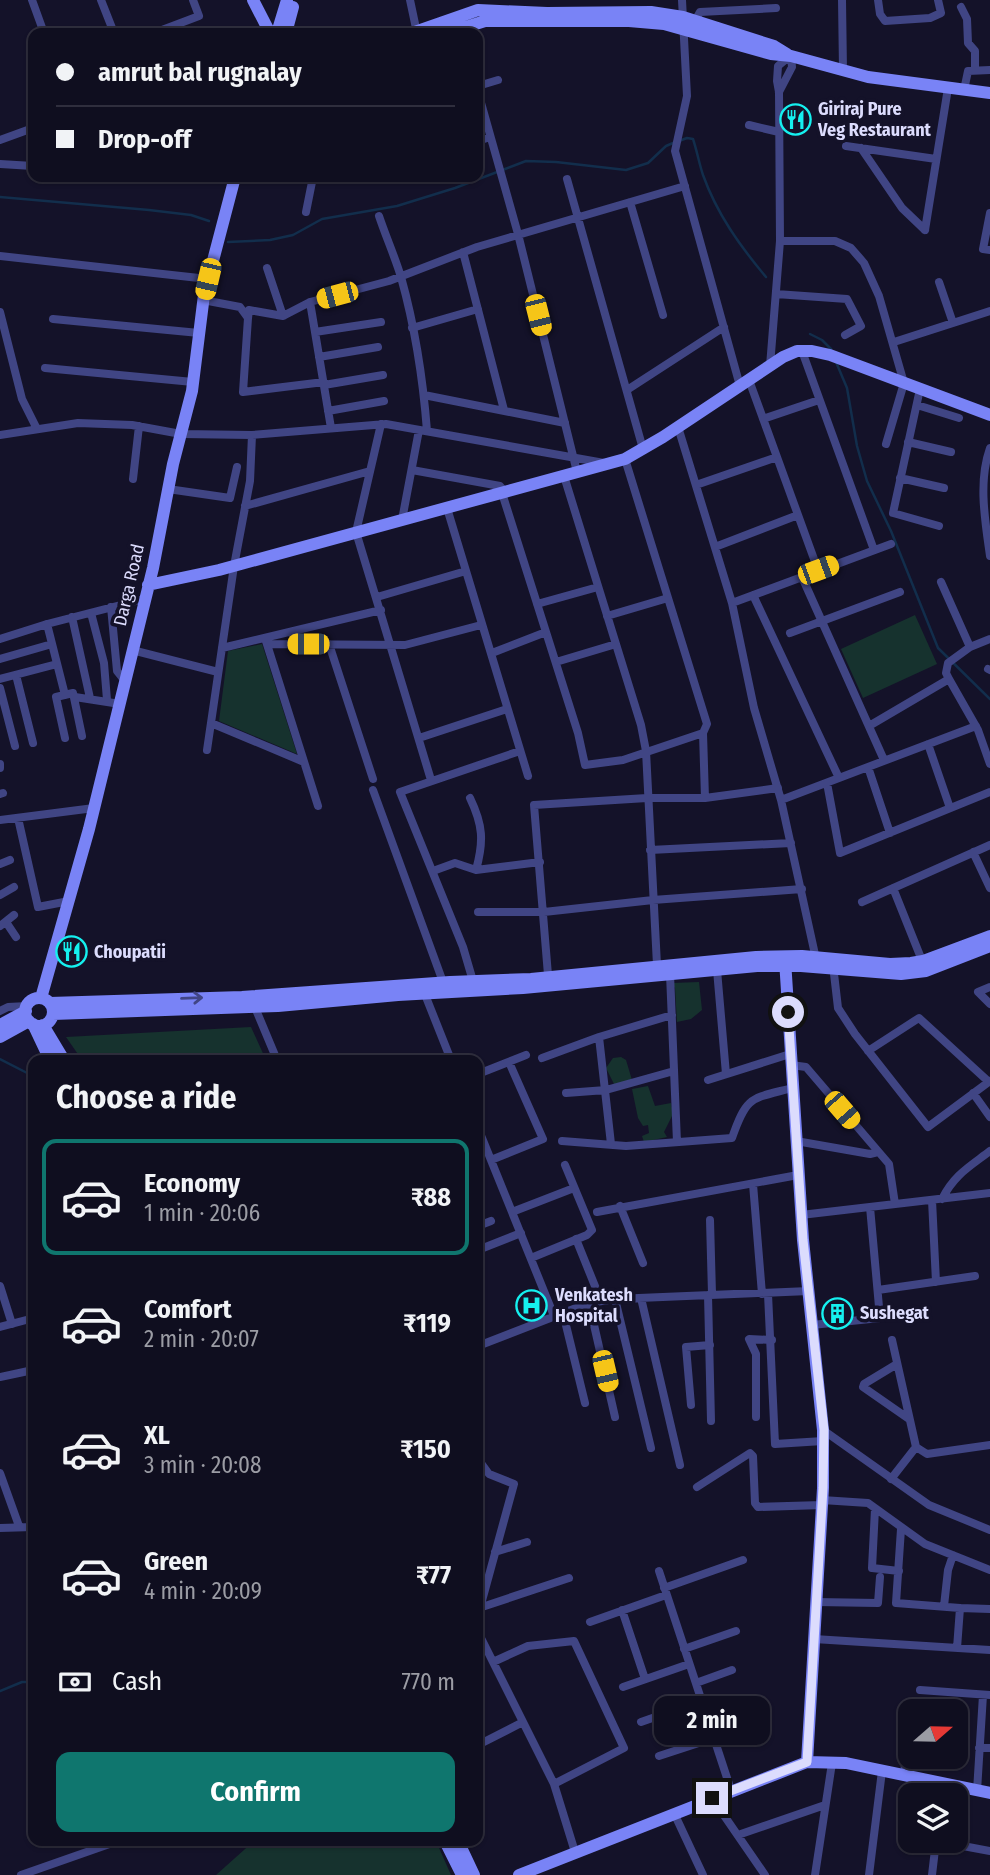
<!DOCTYPE html>
<meta charset="utf-8">
<style>
body{margin:0;font-family:"Fira Sans Condensed",sans-serif;background:#1d1c2c;color:#f1f3f6;height:100vh;display:flex;flex-direction:column;font-size:26px;white-space:nowrap}
*{box-sizing:border-box;margin:0}
p{font-size:23px;color:#9b9ca4}
.icon{flex:none;width:38px;height:38px;fill:none;stroke:currentColor;stroke-width:2;stroke-linecap:round;stroke-linejoin:round}
.map{position:relative;flex:1;overflow:hidden}
.panel{position:absolute;left:28px;top:1055px;width:455px;height:791px;display:flex;flex-direction:column;background:#0f0e1f;border-radius:14px;box-shadow:0 2px 5px #0004,0 0 0 2px #2f2e3d}
.panel>*{flex:none}
.hud{position:absolute;left:28px;top:28px;width:455px;height:154px;border-radius:14px;box-shadow:0 2px 5px #0004,0 0 0 2px #2f2e3d;display:grid;align-content:center;height:154px;padding:0 28px;background:#0f0e1f}
.needle{width:46px;rotate:70deg}
.fabs{position:absolute;left:898px;top:1699px;display:grid;gap:14px}
.fabs a{display:grid;place-items:center;width:70px;height:70px;border-radius:14px;background:#0f0e1f;box-shadow:0 2px 5px #0004,0 0 0 2px #2f2e3d;font-size:35px}
.end{position:absolute;width:32px;height:32px;margin:-16px;border:9px solid #dcdcfd;background:#111;box-shadow:0 0 0 4px #111}
.from{border-radius:50%}
.bubble{position:absolute;height:49px;border-radius:14px;background:#0f0e1f;box-shadow:0 2px 5px #0004,0 0 0 2px #2f2e3d;font-size:23px;font-weight:700;line-height:49px;text-align:center}
.car{position:absolute;width:21px;height:42px;margin:-21px -10px;border-radius:9px;box-shadow:0 0 5px 2px #0007;background:linear-gradient(#f5c518 24%,#345 0 40%,#f5c518 0 76%,#345 0 86%,#f5c518 0)}
.hud b{display:flex;align-items:center;gap:24px;height:66px;font-size:26px}
.hud b+b{border-top:2px solid #2f2e3d}
.hud i{width:18px;height:18px;background:#f1f3f6}
ul{padding:0;list-style:none}
li{display:flex;align-items:center;gap:21px;height:116px;margin:0 14px 10px;padding:0 14px;border:4px solid transparent;border-radius:14px}
li div{flex:1}
li b{display:block;font-size:26px}
li em{font-style:normal;font-weight:700}
li.on{border-color:#0f766e}
li>.icon{width:63px;height:63px;stroke-width:1.5}
h2{padding:0 28px;font-size:32px;line-height:84px}
.pay{display:flex;align-items:center;gap:18px;height:77px;padding:0 28px;font-size:26px}
.pay p{margin-inline-start:auto}
.button{display:flex;gap:14px;margin-top:auto;padding:14px 28px}
.button a{flex:1;height:80px;border-radius:14px;background:#0f766e;color:#fff;font-size:28px;font-weight:700;line-height:80px;text-align:center}
.map>svg:first-child{display:block}
.green{fill:#16322e}
.lines{fill:none;stroke-linecap:round;stroke-linejoin:round}
.stream{stroke:#122e4c;stroke-width:2.5}
.street{stroke:#404584;stroke-width:8}
.secondary{stroke:#7983f6;stroke-width:12}
.oneway{stroke:#414585}
.route{stroke:#dcdcfd;stroke-width:9}
.labels{text-anchor:middle;stroke-width:7;stroke-linejoin:round;paint-order:stroke}
.poi-label{font-size:18px;font-weight:bold;fill:#dcdcfd;stroke:#141229;text-anchor:start}
.street-label{font-size:18px;fill:#dcdcfd;stroke:#141229}
</style>
<div class="map">
<svg width="990" height="1875" viewBox="0 0 990 1875">
<rect width="100%" height="100%" fill="#141229"/>
<path class="green" d="M915,615L937,664L863,698L841,649Z
M262,644L297,754L219,721L228,651Z
M699,982L702,1010L691,1019L677,1022L675,988L672,983Z
M251,1027L266,1060H82L66,1037Z
M621,1057L626,1060L632,1080L615,1086L606,1068L613,1058Z
M648,1086L655,1106L671,1103L673,1114L664,1132L667,1137L644,1142L642,1136L649,1133L648,1125L643,1126L638,1118L632,1089Z
M254,1841H436L451,1875H216Z"/>
<g class="lines">
<path class="stream" d="M679,141L687,138L693,139C697,151 699,163 703,175C717,214 740,246 766,277
M0,197L149,210L191,215L209,221
M228,242L270,240L293,235L322,219L397,206L455,188L526,161L556,162L626,170L648,163L666,146L673,143
M810,334L822,340L831,349
M836,362L847,388L857,446L867,481L891,531L938,648L990,699
M0,1059L33,1076
M0,1691L22,1682H33"/>
<path class="street" d="M32,0L44,33
M101,0L114,33
M410,0L417,33
M682,0L687,96L675,151L740,386
M842,0L843,70
M878,0L880,14L885,21L930,18L941,13L938,0
M961,7L967,19L968,43L975,51V70
M695,21L700,12L776,8
M154,33L199,16L193,0
M478,86L498,80
M964,90L968,71L990,70
M478,92L518,234L577,472
M779,92L792,67L791,56
M749,125L779,132
M0,140L33,128
M478,141L490,137
M846,146L936,159
M861,148L902,208L925,230
M0,164L33,166
M210,177L235,178
M567,179L643,449
M630,202L663,315
M306,212L313,177
M990,213L983,249L990,250
M379,216C386,237 395,257 401,277C415,327 423,379 427,431
M925,230L948,88
M780,241H835L851,248L864,263L879,296L904,383L886,444
M463,252L504,410
M0,256L208,279
M267,268L283,316
M939,282L953,323
M776,294L847,299L861,326L845,335
M203,300L240,307L248,318L249,310L283,316L310,302L389,281L477,247L685,186
M310,302L331,428
M0,312L22,399L37,429
M248,318L243,392L324,382
M53,319L199,333
M412,328L478,309
M315,332L381,322
M894,342L990,311
M802,351L874,550
M319,357L378,347
M770,366L780,241L779,92L777,81L778,66L790,56
M45,368L193,382
M749,380L818,570
M324,385L383,375
M920,389L893,513L939,526
M627,390L724,327
M424,395L565,423
M917,405L959,418
M328,411L384,401
M763,419L819,400
M381,424L356,532L431,780
M678,427L732,603L754,708L781,800L816,959
M0,435L78,423L132,425L181,434L252,435L386,424L604,463
M908,442L951,452
M990,448C978,482 985,520 990,556
M412,470L500,486L505,492
M564,476L641,725L646,751L657,965
M900,478L944,488
M133,479L139,426
M696,485L777,457
M168,489L230,498L237,467
M502,493L578,733L585,765L623,760L703,733L707,724L625,459
M245,506L370,471
M447,508L528,776
M402,520L419,430
M715,547L798,515
M802,577L884,760
M941,582L970,647L990,639
M753,595L839,778
M377,597L466,571
M732,603L891,544
M537,604L598,587
M111,607L117,671L125,681
M91,613L104,663L107,700
M607,616L668,598
M72,617L90,698
M47,624L65,695
M790,633L900,592
M265,638L318,806
M0,639L47,624L144,599
M267,644L405,645L481,625
M329,644L373,779
M222,648L381,610
M132,650L218,672
M492,653L546,632
M0,659L52,644
M556,662L616,644
M988,669L990,670
M16,675L33,743
M0,679L57,664
M949,679L946,673L948,663L970,647
M0,688L15,746
M75,697L120,704
M211,723L304,762
M869,726L949,679L978,730L990,764
M703,733L705,798
M65,738L56,697L73,693L82,736
M419,738L507,709
M928,744L950,808
M207,750L234,566L250,481L252,435
M0,764V768
M868,767L890,833
M827,783L840,853L990,792
M373,790L443,982
M0,794L3,793
M470,798C483,825 484,841 476,870
M781,800L976,726
M18,818L38,907L69,901
M0,820L94,808
M650,850L791,843
M973,852L990,888
M0,864L10,860
M433,871L455,863L476,870L540,862
M893,888L923,963
M0,895L14,887
M862,902L990,845
M478,912H544L653,900L802,889
M6,922L16,937
M0,926L14,915
M833,965L838,1008L855,1034L928,1127L990,1081
M717,970L726,1074
M670,974L677,1142
M548,975L534,805L647,798H705L778,788
M473,981L463,947L400,792L520,751
M990,987L978,992L990,1004
M424,992L451,1060
M254,1005L277,1060
M0,1011L8,1007L27,1006
M599,1037L611,1144
M868,1051L919,1018L989,1082
M542,1058L599,1037L672,1015
M791,1065L806,1067L889,1164L895,1204
M478,1074L526,1055
M708,1080L790,1054
M566,1093L606,1090L674,1071
M973,1093L990,1117
M478,1128L554,1316
M562,1141L626,1146L732,1138C747,1095 751,1099 792,1088
M796,1141L870,1154L878,1152
M491,1160L543,1139L509,1062
M753,1184L762,1294
M942,1199C954,1175 969,1167 990,1151
M932,1200L936,1282
M620,1206L643,1263
M512,1212L574,1188
M597,1212L798,1175
M801,1215L990,1193
M710,1220L712,1294
M478,1226L491,1221
M576,1239L601,1301
M478,1250L521,1233
M531,1258L587,1235L592,1230L565,1165
M0,1286L12,1324
M878,1290L975,1276
M768,1294L775,1444L823,1441
M708,1295L711,1421
M641,1298L680,1465
M615,1299L651,1448
M589,1303L615,1417
M563,1313L585,1403
M812,1325L880,1318L870,1207
M0,1327L30,1319
M478,1346L589,1303L615,1299L809,1291
M897,1364L864,1384L863,1387L909,1419
M0,1377L33,1370
M691,1405L686,1347L710,1345
M756,1417V1354L749,1339L772,1340
M823,1430L929,1505L990,1530
M916,1447L927,1454L990,1445
M478,1459L489,1474L514,1484L480,1608
M0,1473L19,1526
M891,1479L916,1447L892,1340
M697,1487L750,1453L753,1456L755,1503L758,1507L822,1505
M822,1500L868,1503L925,1544L990,1570
M875,1509L872,1568L899,1571
M0,1528L33,1527
M901,1529L896,1603L960,1608L957,1648
M495,1552L527,1542
M659,1571L731,1790
M664,1588L743,1560
M816,1602L878,1603L880,1577
M944,1606L948,1570L953,1555
M479,1608L569,1578
M960,1608L990,1609
M622,1610L645,1679
M590,1622L666,1595
M480,1636L554,1784L575,1852
M814,1639L990,1650
M684,1649L736,1631
M493,1662L528,1646L574,1641L624,1748L554,1784
M696,1683L732,1670
M623,1687L689,1664
M920,1690L990,1695
M707,1716L744,1705
M641,1722L701,1701
M478,1745L523,1722
M979,1748H990
M659,1756L714,1738
M904,1775L907,1741L910,1738
M977,1791L983,1695
M942,1796L944,1783
M712,1798L765,1875
M674,1813L703,1875
M738,1835L825,1805
M956,1841L963,1846L990,1851
M21,1875L118,1841
M815,1875L832,1763
M869,1875L882,1771
M932,1875L936,1841"/>
<path class="secondary" d="M253,0L270,33
M277,33L287,0
M286,33L293,7
M412,33L478,10L547,13L651,12L683,17L774,46L787,54
M447,33L485,21H629L664,24L771,54L791,56L868,77L990,93
M148,585L219,570L625,459L663,437L783,357L797,351H812L830,355L990,415
M785,960L803,1240L823,1430V1488L807,1762
M41,998L89,829L153,568L173,464L192,391L204,295L235,177
M25 1012a14 14 0 1 1 28 0a14 14 0 1 1-28 0Z
M50,1003L242,997L450,982L531,979L756,957L802,956L890,964L911,963L923,961L990,936
M53,1014L278,1006L398,995L523,988L757,966H801L901,974L926,971L990,946
M33,1024L50,1060
M0,1025L26,1011
M43,1025L64,1060
M0,1037L29,1021
M445,1841L462,1875
M458,1841L474,1875
M519,1875L807,1762L846,1763L990,1793"/>
</g>
<defs><path id="oneway-shaft" d="M-6 0H5M1.5-3L5.5 0L1.5 3" fill="none" stroke-width="1.6" stroke-linecap="round" stroke-linejoin="round" transform="scale(1.75)"/></defs>
<use class="oneway" href="#oneway-shaft" transform="translate(192 998) rotate(-2)"/>
<g class="lines">
<path class="route" d="M712,1798L807,1762L823,1488L824,1430L803,1240L788,1012"/>
</g>
<defs>
<symbol id="restaurant-ring" viewBox="-11 -11 22 22"><circle r="9.5" fill="#141229" stroke="#15f0ef" stroke-width="1.5"/><path d="M-5-6h1v4h1v-4h1v4h1v-4h1v5L-1.5 .5V6h-2V.5L-5-1ZM5-6V6H3V1.5H1.5Q1.5-4 5-6Z" fill="#15f0ef"/></symbol>
<symbol id="hospital-ring" viewBox="-11 -11 22 22"><circle r="9.5" fill="#141229" stroke="#15f0ef" stroke-width="1.5"/><path d="M-5-5h3v3.5h4V-5h3V5h-3V1.5h-4V5h-3Z" fill="#15f0ef"/></symbol>
<symbol id="building-ring" viewBox="-11 -11 22 22"><circle r="9.5" fill="#141229" stroke="#15f0ef" stroke-width="1.5"/><path d="M-4-6H4V6H1V3H-1V6H-4ZM-2.5-4.3h1.7v1.8h-1.7ZM.8-4.3h1.7v1.8H.8ZM-2.5-1h1.7V.8h-1.7ZM.8-1h1.7V.8H.8Z" fill="#15f0ef"/></symbol>
</defs>
<g fill-rule="evenodd">
<use href="#restaurant-ring" x="778" y="102" width="35" height="35"/>
<use href="#restaurant-ring" x="54" y="934" width="35" height="35"/>
<use href="#hospital-ring" x="514" y="1288" width="35" height="35"/>
<use href="#building-ring" x="820" y="1296" width="35" height="35"/>
</g>
<g class="labels">
<g class="poi-label">
<text x="818" y="115">Giriraj Pure<tspan x="818" dy="21">Veg Restaurant</tspan></text>
<text x="94" y="958">Choupatii</text>
<text x="555" y="1301">Venkatesh<tspan x="555" dy="21">Hospital</tspan></text>
<text x="860" y="1319">Sushegat</text>
</g>
<g class="street-label">
<text transform="translate(129 585) rotate(-77)" y="6">Darga Road</text>
</g>
</g>
</svg>
<div class="fabs">
<a><svg class="needle" viewBox="-14 -14 28 28"><path d="M0-13l5 13h-10z" fill="#e53935"/><path d="M0 13l5-13h-10z" fill="#9b9ca4"/></svg></a>
<a><svg class="icon" aria-label="layers" viewBox="0 0 24 24"><path d="M12 4l9 5-9 5-9-5zM3 14l9 5 9-5"/></svg></a>
</div>
<i class="end from" style="left:788px;top:1012px"></i>
<i class="end" style="left:712px;top:1798px"></i>
<div class="bubble" style="left:654px;top:1696px;width:116px">2 min</div>
<i class="car" style="left:208px;top:279px;rotate:193deg"></i>
<i class="car" style="left:337px;top:295px;rotate:255deg"></i>
<i class="car" style="left:538px;top:315px;rotate:166deg"></i>
<i class="car" style="left:818px;top:570px;rotate:70deg"></i>
<i class="car" style="left:308px;top:644px;rotate:270deg"></i>
<i class="car" style="left:842px;top:1110px;rotate:139deg"></i>
<i class="car" style="left:605px;top:1371px;rotate:167deg"></i>
<div class="hud">
<b><i class="from"></i>amrut bal rugnalay</b>
<b><i></i>Drop-off</b>
</div>
<section class="panel">
<h2>Choose a ride</h2>
<ul>
<li class="on"><svg class="icon" aria-label="car" viewBox="0 0 24 24"><path d="M5 17H2v-5l4-1 3-4h7l3 4 3 1v5h-3M9 17h6M6 11h13"/><circle cx="7" cy="17" r="2"/><circle cx="17" cy="17" r="2"/></svg><div><b>Economy</b><p>1 min · 20:06</p></div><em>₹88</em></li>
<li><svg class="icon" aria-label="car" viewBox="0 0 24 24"><path d="M5 17H2v-5l4-1 3-4h7l3 4 3 1v5h-3M9 17h6M6 11h13"/><circle cx="7" cy="17" r="2"/><circle cx="17" cy="17" r="2"/></svg><div><b>Comfort</b><p>2 min · 20:07</p></div><em>₹119</em></li>
<li><svg class="icon" aria-label="car" viewBox="0 0 24 24"><path d="M5 17H2v-5l4-1 3-4h7l3 4 3 1v5h-3M9 17h6M6 11h13"/><circle cx="7" cy="17" r="2"/><circle cx="17" cy="17" r="2"/></svg><div><b>XL</b><p>3 min · 20:08</p></div><em>₹150</em></li>
<li><svg class="icon" aria-label="car" viewBox="0 0 24 24"><path d="M5 17H2v-5l4-1 3-4h7l3 4 3 1v5h-3M9 17h6M6 11h13"/><circle cx="7" cy="17" r="2"/><circle cx="17" cy="17" r="2"/></svg><div><b>Green</b><p>4 min · 20:09</p></div><em>₹77</em></li>
</ul>
<div class="pay"><svg class="icon" aria-label="cash" viewBox="0 0 24 24"><path d="M3 7h18v10H3z"/><circle cx="12" cy="12" r="2"/></svg>Cash<p>770 m</p></div>
<div class="button"><a>Confirm</a></div>
</section>
</div>
